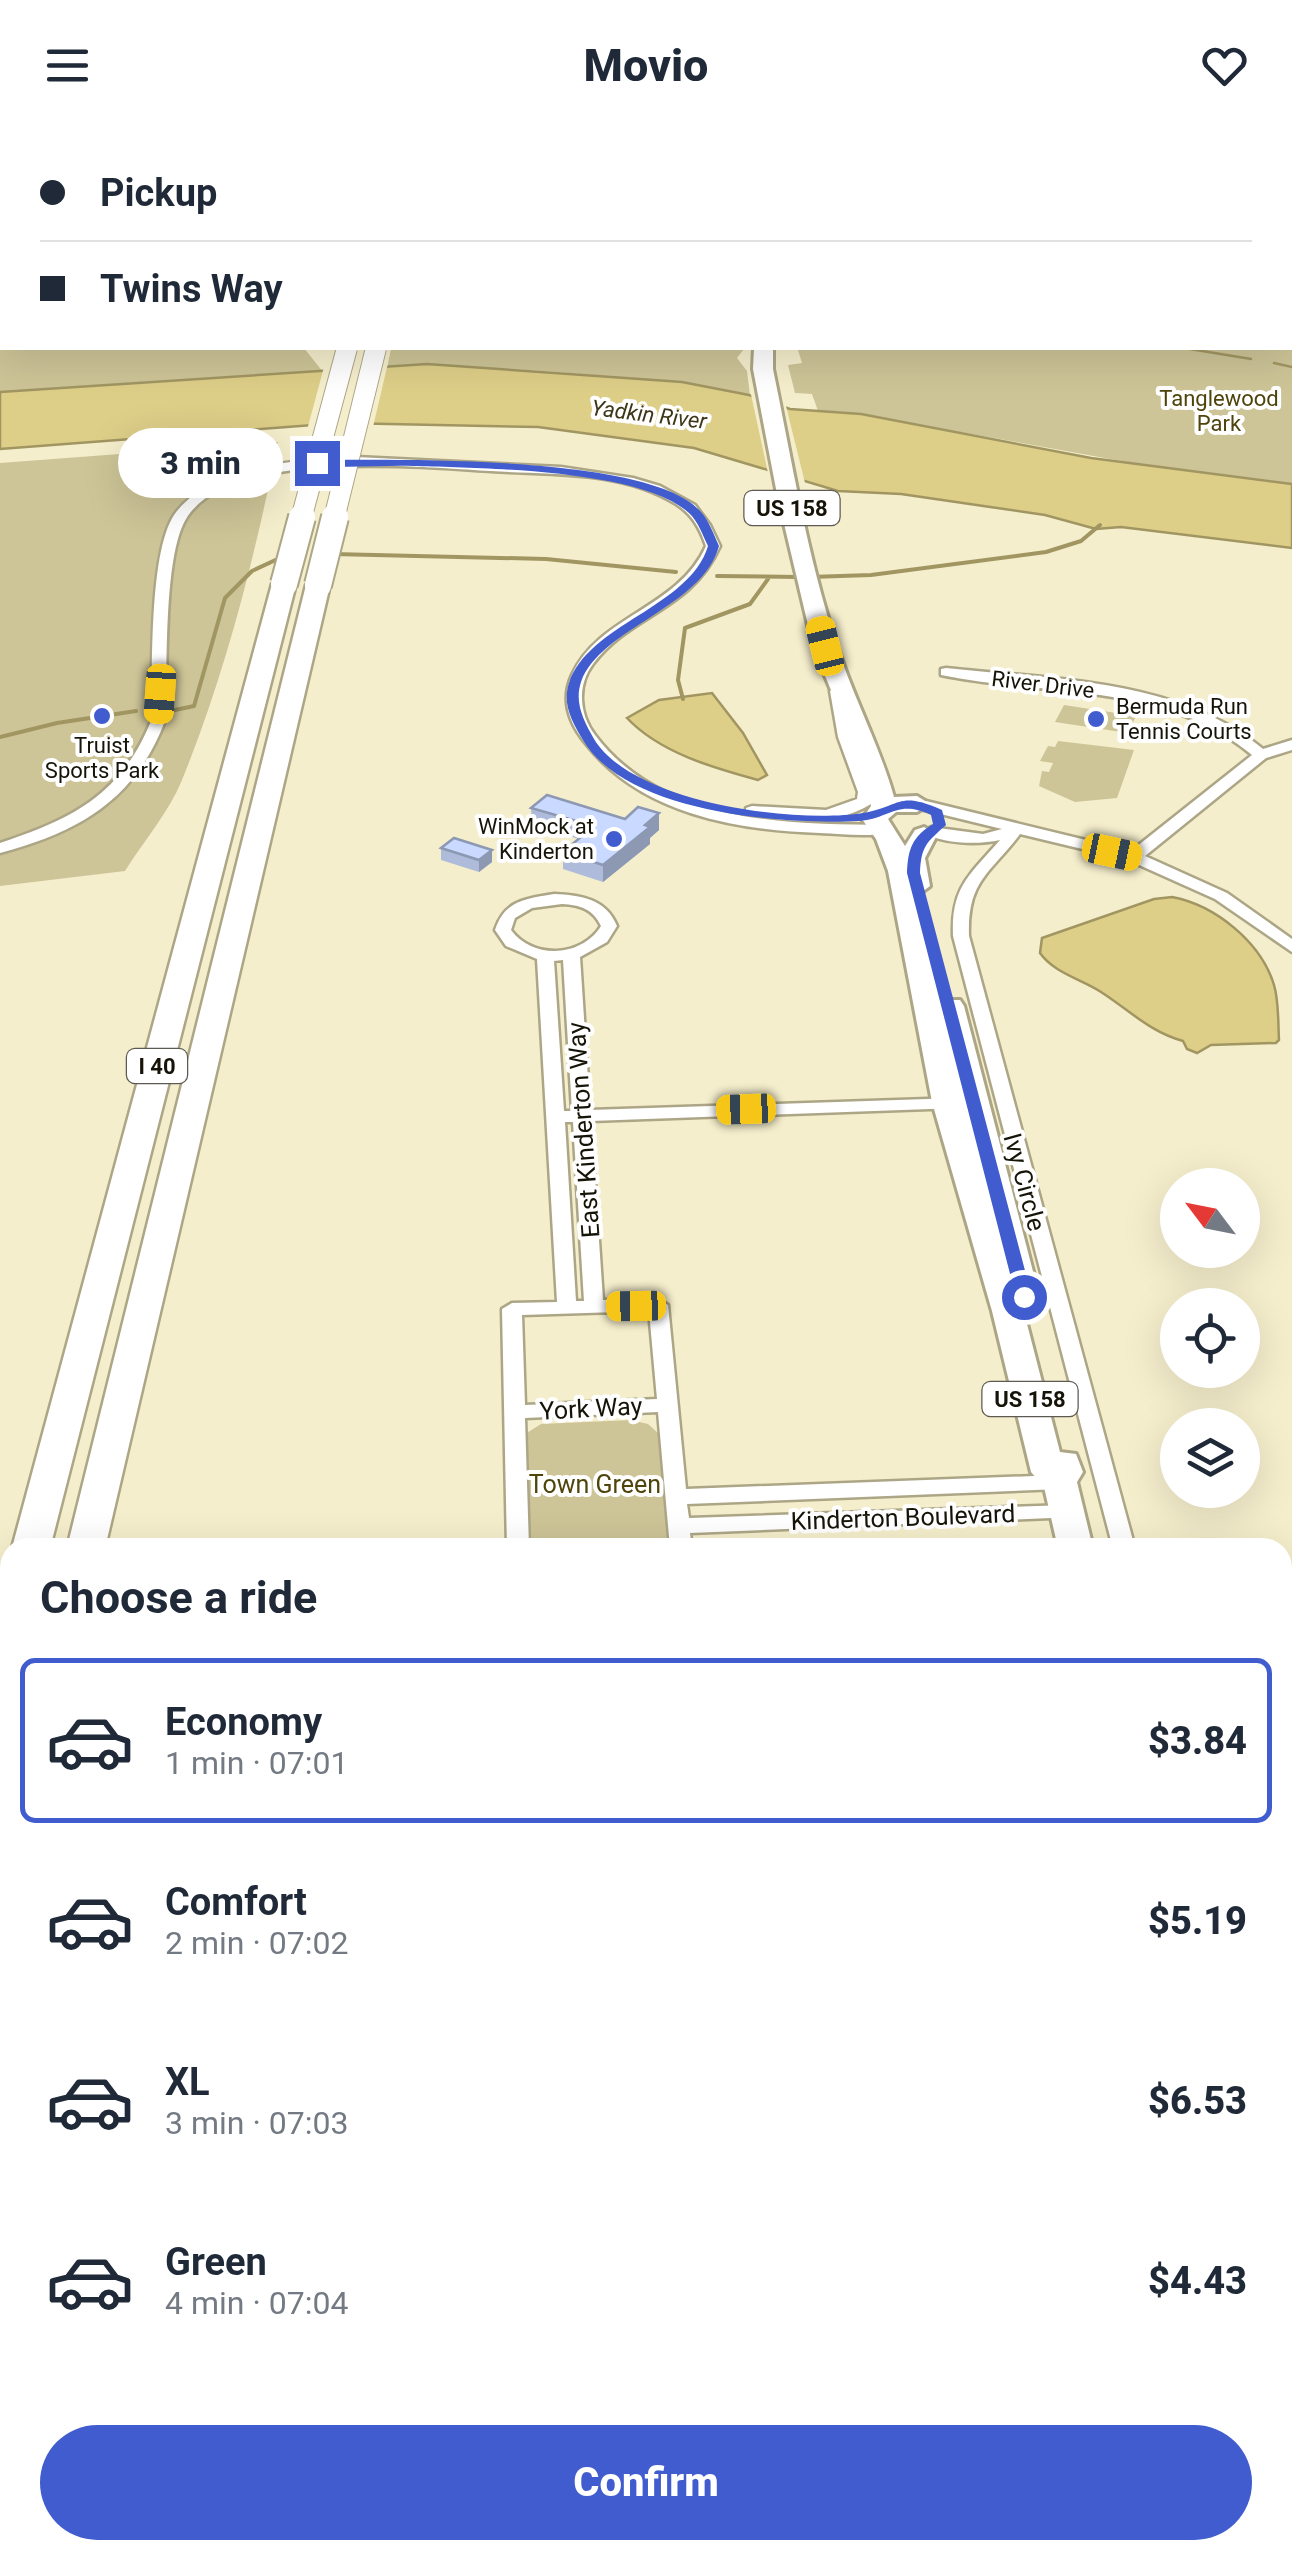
<!DOCTYPE html>
<meta charset="utf-8">
<style>
body{margin:0;font-family:Roboto,sans-serif;background:#f2f2f3;color:#1f2937;height:100vh;display:flex;flex-direction:column;font-size:38px;white-space:nowrap}
*{box-sizing:border-box;margin:0}
p{font-size:32px;color:#747a83}
.icon{flex:none;width:55px;height:55px;fill:none;stroke:currentColor;stroke-width:2;stroke-linecap:round;stroke-linejoin:round}
.map{position:relative;flex:1;overflow:hidden}
.sheet{position:absolute;left:0px;top:1408px;width:1292px;height:1022px;display:flex;flex-direction:column;background:#fff;border-radius:30px 30px 0 0;box-shadow:0 10px 40px #0002}
.sheet>*{flex:none}
.hud{position:absolute;left:0px;top:0px;width:1292px;height:220px;box-shadow:0 10px 40px #0002;display:grid;align-content:center;height:220px;padding:0 40px;background:#fff}
.needle{width:65px;rotate:302deg}
.fabs{position:absolute;left:1160px;top:1038px;display:grid;gap:20px}
.fabs a{display:grid;place-items:center;width:100px;height:100px;border-radius:50%;background:#fff;box-shadow:0 10px 40px #0002;font-size:50px}
.end{position:absolute;width:45px;height:45px;margin:-22px;border:12px solid #405ccf;background:#fff;box-shadow:0 0 0 5px #fff}
.from{border-radius:50%}
.bubble{position:absolute;height:70px;border-radius:35px;background:#fff;box-shadow:0 10px 40px #0002;font-size:32px;font-weight:800;line-height:70px;text-align:center}
.car{position:absolute;width:30px;height:60px;margin:-30px -15px;border-radius:12px;box-shadow:0 0 8px 2px #0007;background:linear-gradient(#f5c518 24%,#345 0 40%,#f5c518 0 76%,#345 0 86%,#f5c518 0)}
.hud b{display:flex;align-items:center;gap:35px;height:95px;font-size:38px}
.hud b+b{border-top:2px solid #e0e1e3}
.hud i{width:25px;height:25px;background:#1f2937}
ul{padding:0;list-style:none}
li{display:flex;align-items:center;gap:30px;height:165px;margin:0 20px 15px;padding:0 20px;border:5px solid transparent;border-radius:15px}
li div{flex:1}
li b{display:block;font-size:38px}
li em{font-style:normal;font-weight:800}
li.current{border-color:#405ccf}
li>.icon{width:90px;height:90px;stroke-width:1.5}
h2{padding:0 40px;font-size:45px;line-height:120px}
.primary-button{display:flex;gap:20px;margin-top:auto;padding:20px 40px}
.primary-button a{flex:1;height:115px;border-radius:60px;background:#405ccf;color:#fff;font-size:40px;font-weight:800;line-height:115px;text-align:center}
header{display:flex;justify-content:space-between;align-items:center;height:130px;padding:0 40px;background:#fff;font-size:45px;font-weight:800}
.map>svg:first-child{display:block}
.green{fill:#cdc497}
.water{fill:#ddce88;stroke:#a19662;stroke-width:2.5}
.pier{fill:#f5eecc}
.lines{fill:none;stroke-linecap:round;stroke-linejoin:round}
.stream-far1{stroke:#a19662;stroke-width:2.5}
.stream{stroke:#a19662;stroke-width:4}
.street-casing{stroke:#ada686;stroke-width:5}
.primary-casing{stroke:#ada686;stroke-width:6}
.highway-casing{stroke:#ada686;stroke-width:5}
.street{fill:#fff;fill-rule:evenodd}
.primary{fill:#fff;fill-rule:evenodd}
.highway{fill:#fff;fill-rule:evenodd}
.highway-bridge-far1-casing{stroke:#ada686;stroke-width:22;stroke-linecap:butt}
.highway-bridge-casing{stroke:#ada686;stroke-width:30;stroke-linecap:butt}
.highway-bridge-far1{stroke:#fff;stroke-width:20}
.highway-bridge{stroke:#fff;stroke-width:26}
.wall{fill:#aebbdb}
.shaded-wall{fill:#8d98b2}
.building{fill:#cad9ff;stroke:#8d98b2;stroke-width:2.5}
.route{fill:#405ccf}
.poi-dot{fill:#405ccf;stroke:#fff;stroke-width:4}
.labels{text-anchor:middle;stroke-width:8;stroke-linejoin:round;paint-order:stroke}
.far-park-label{font-size:22px;fill:#4f440c;stroke:#fff}
.far-water-label{font-size:22px;font-style:italic;fill:#3d3617;stroke:#fff}
.shield{fill:#fff;stroke:#5c5a52;stroke-width:2.5}
.shield-label{font-size:22px;font-weight:bold;fill:#161408}
.far-street-label{font-size:22px;fill:#161408;stroke:#fff}
.far-poi-label{font-size:22px;fill:#161408;stroke:#fff;text-anchor:start}
.street-label{font-size:25px;fill:#161408;stroke:#fff}
.park-label{font-size:25px;fill:#4f440c;stroke:#fff}
</style>
<header><svg class="icon" aria-label="menu" viewBox="0 0 24 24"><path d="M4 6h16M4 12h16M4 18h16"/></svg>Movio<svg class="icon" aria-label="heart" viewBox="0 0 24 24"><path d="M12 20l-8-8c-3-5 5-10 8-4 3-6 11-1 8 4z"/></svg></header>
<div class="map">
<svg width="1292" height="2429" viewBox="0 0 1292 2429">
<rect width="100%" height="100%" fill="#f5eecc"/>
<path class="green" d="M809,0H1292V354C1132,340 977,299 818,281L812,264L795,263L788,235L802,233L798,220L788,218H1290V2Z
M0,155L2,218H304L323,242L0,262Z
M411,218L744,219L737,228L747,241L750,265C704,255 659,252 612,247C537,240 462,234 387,238L391,219Z
M278,312C255,426 226,542 182,650C169,682 143,712 125,741L0,756V333Z
M1064,575L1136,586L1128,603L1055,592Z
M1058,611L1134,620L1117,668L1075,672L1039,656L1042,641L1049,642L1053,633L1040,631L1048,616L1055,617Z
M631,1290L648,1294L658,1303L671,1417H525L522,1306L541,1294Z"/>
<path class="water" d="M427,234L682,252L749,265L790,279L861,284L1091,328L1292,354V418L1121,397L1096,399L1045,385L901,364L838,361L694,318L538,297L340,293L0,319V262Z
M712,563L743,603L767,645L758,650C714,638 660,623 627,588L659,570Z
M1172,767C1215,775 1261,812 1274,855C1279,871 1278,893 1279,910L1276,913L1211,915L1197,923L1187,919L1183,911C1150,902 1129,880 1101,862C1081,849 1054,843 1040,823L1042,808L1154,769Z"/>
<path class="pier" d="M388,233L373,297L307,300L324,237Z
M750,260L785,272L806,357L768,343Z"/>
<g class="lines">
<path class="stream-far1" d="M1184,218L1251,229
M1274,233L1292,237"/>
<path class="stream" d="M333,424L546,429L676,442
M717,446L799,447
M810,447L871,445L1046,422L1081,411L1100,395
M683,569L678,550L685,498L750,474L768,449
M175,580L194,576L225,468L252,441L282,427
M0,607L57,593L136,581"/>
<defs>
<path id="street" d="M56,0H66V2H56Z
M491,0H506L507,2H493Z
M939,0H958L959,2H942Z
M1290,80H1292V87H1290Z
M356,327L561,337L633,348L660,356L695,375L710,395L720,416C691,481 632,483 593,534C577,555 579,584 595,605C661,693 783,694 883,695L891,700L889,703C867,707 842,704 820,703C736,700 642,684 587,615C570,595 560,571 572,545C599,485 678,479 706,416C700,398 692,384 676,374C622,340 552,345 491,341C420,337 228,318 186,389C163,427 168,542 165,591C135,670 79,702 0,723V713C72,689 121,665 151,591C153,543 148,415 177,381C218,332 298,331 356,327Z
M946,538C1052,550 1178,548 1263,619L1292,610V620L1266,628L1145,726L1227,763L1292,809V822L1215,769L1128,730L1020,704C990,744 967,750 969,806L1135,1418H1113L953,806C951,756 970,745 1000,710C978,715 941,714 923,702L931,697L983,704L1002,699L920,679L918,676L926,671L1131,721L1252,625C1164,551 1046,567 941,545V539Z
M837,557L844,561L854,607L874,662L871,674C835,697 786,692 746,684V678L752,676L826,680L857,669L858,662L838,607L830,561Z
M554,764C581,765 606,769 617,796L607,812L580,827L590,980L958,968L967,973L958,978L591,991L603,1170L658,1169L668,1175L686,1359L1060,1345L1071,1352L1060,1359L687,1374L689,1388L1067,1375L1075,1377L1078,1382L1075,1387L690,1403L692,1418H670L658,1282L525,1288L529,1418H507L502,1179L512,1173L557,1172L537,829L506,816L495,800C505,770 525,769 554,764ZM562,774C580,775 593,779 601,796C582,827 533,830 511,800L515,788L532,778ZM563,830L572,981H564L554,831ZM565,992H573L584,1171H576ZM649,1181L657,1269L525,1275L522,1185Z
M1282,2051L1292,2055V2109L1282,2105Z
M654,2420H684V2429H654Z"/>
<path id="primary" d="M781,0H797V2H781Z
M754,218H773V239C792,331 807,427 837,516C853,567 879,614 894,667L917,666L930,674L917,682H896L888,689L905,716L915,700L924,697L937,705L925,728L930,756L919,764L941,870H960L964,876L1036,1153L1031,1160L1019,1163L1060,1322L1076,1324L1083,1342L1077,1352L1093,1418H1058L1044,1357L1031,1342L992,1181L932,972L888,741L876,709L862,689L871,676L859,629L813,516L777,364L753,239Z
M1282,2220L1292,2224V2304L1282,2301Z"/>
<path id="highway" d="M394,0H412V2H394Z
M420,0H438V2H420Z
M284,447L296,454L50,1418H12L272,454Z
M318,448L330,455L105,1418H67L306,455Z
M10,1484V1546L0,1549V1487Z
M10,1704V1773L0,1776V1707Z"/>
</defs>
<use href="#street" class="street-casing"/>
<use href="#primary" class="primary-casing"/>
<use href="#highway" class="highway-casing"/>
<use href="#street" class="street"/>
<use href="#primary" class="primary"/>
<use href="#highway" class="highway"/>
<defs>
<path id="highway-bridge-far1" d="M301,389L347,218
M334,389L376,218"/>
<path id="highway-bridge" d="M284,454L302,387
M318,455L335,387"/>
</defs>
<use href="#highway-bridge-far1" class="highway-bridge-far1-casing"/>
<use href="#highway-bridge" class="highway-bridge-casing"/>
<use href="#highway-bridge-far1" class="highway-bridge-far1"/>
<use href="#highway-bridge" class="highway-bridge"/>
</g>
<path class="wall" d="M531,678L625,689L659,683V700L650,708V714L603,752L563,739V722L579,709L532,695Z
M441,718L492,732L479,742L441,730Z"/>
<path class="shaded-wall" d="M659,683V700L650,708V714L603,752V735Z
M492,720V732L479,742V730Z"/>
<path class="building" d="M547,665L625,689L638,677L659,683L645,695L650,697L603,735L563,722L594,696L531,678Z
M454,708L492,720L479,730L441,718Z"/>
<path class="route" d="M317,330C394,330 653,324 701,382C709,391 714,405 719,416C702,478 600,498 581,552C574,573 584,591 594,609C633,673 794,694 863,683C901,677 897,660 942,680L946,695C927,712 921,716 920,743L1032,1167L1029,1171L1016,1167L907,743C908,719 912,707 933,694L931,685C897,669 890,689 859,691C783,695 626,683 583,610C572,592 562,574 569,553C588,494 690,477 708,416C703,406 698,391 689,383C641,339 479,338 413,336C380,335 346,339 313,335Z"/>
<g class="poi-dot">
<circle cx="102" cy="586" r="10"/>
<circle cx="1096" cy="589" r="10"/>
<circle cx="614" cy="709" r="10"/>
</g>
<g class="labels">
<g class="far-park-label">
<text x="1219" y="276">Tanglewood<tspan x="1219" dy="25">Park</tspan></text>
</g>
<g class="far-water-label">
<text transform="translate(649 284) rotate(7)" y="8">Yadkin River</text>
</g>
<g class="shield">
<rect x="744.5" y="361" width="95" height="34" rx="8"/>
<rect x="127" y="919" width="60" height="34" rx="8"/>
<rect x="982.5" y="1252" width="95" height="34" rx="8"/>
</g>
<g class="shield-label">
<text x="792" y="386">US 158</text>
<text x="157" y="944">I 40</text>
<text x="1030" y="1277">US 158</text>
</g>
<g class="far-street-label">
<text transform="translate(1043 554) rotate(7)" y="8">River Drive</text>
</g>
<g class="far-poi-label">
<text x="1116" y="584">Bermuda Run<tspan x="1116" dy="25">Tennis Courts</tspan></text>
<text x="102" y="623" text-anchor="middle">Truist<tspan x="102" dy="25">Sports Park</tspan></text>
<text x="594" y="704" text-anchor="end">WinMock at<tspan x="594" dy="25">Kinderton</tspan></text>
</g>
<g class="street-label">
<text transform="translate(583 1000) rotate(-94)" y="9">East Kinderton Way</text>
<text transform="translate(1025 1052) rotate(75)" y="9">Ivy Circle</text>
<text transform="translate(591 1278) rotate(-3)" y="9">York Way</text>
<text transform="translate(903 1387) rotate(-2)" y="9">Kinderton Boulevard</text>
</g>
<g class="park-label">
<text x="595" y="1363">Town Green</text>
</g>
</g>
</svg>
<div class="fabs">
<a><svg class="needle" viewBox="-14 -14 28 28"><path d="M0-13l5 13h-10z" fill="#e53935"/><path d="M0 13l5-13h-10z" fill="#747a83"/></svg></a>
<a><svg class="icon" aria-label="locate" viewBox="0 0 24 24"><circle cx="12" cy="12" r="6"/><path d="M12 2v4M12 18v4M2 12h4M18 12h4"/></svg></a>
<a><svg class="icon" aria-label="layers" viewBox="0 0 24 24"><path d="M12 4l9 5-9 5-9-5zM3 14l9 5 9-5"/></svg></a>
</div>
<i class="end from" style="left:1024px;top:1167px"></i>
<i class="end" style="left:317px;top:333px"></i>
<div class="bubble" style="left:118px;top:298px;width:165px">3 min</div>
<i class="car" style="left:825px;top:516px;rotate:346deg"></i>
<i class="car" style="left:160px;top:564px;rotate:184deg"></i>
<i class="car" style="left:1112px;top:722px;rotate:102deg"></i>
<i class="car" style="left:746px;top:979px;rotate:268deg"></i>
<i class="car" style="left:636px;top:1176px;rotate:269deg"></i>
<div class="hud">
<b><i class="from"></i>Pickup</b>
<b><i></i>Twins Way</b>
</div>
<section class="sheet">
<h2>Choose a ride</h2>
<ul>
<li class="current"><svg class="icon" aria-label="car" viewBox="0 0 24 24"><path d="M5 17H2v-5l4-1 3-4h7l3 4 3 1v5h-3M9 17h6M6 11h13"/><circle cx="7" cy="17" r="2"/><circle cx="17" cy="17" r="2"/></svg><div><b>Economy</b><p>1 min · 07:01</p></div><em>$3.84</em></li>
<li><svg class="icon" aria-label="car" viewBox="0 0 24 24"><path d="M5 17H2v-5l4-1 3-4h7l3 4 3 1v5h-3M9 17h6M6 11h13"/><circle cx="7" cy="17" r="2"/><circle cx="17" cy="17" r="2"/></svg><div><b>Comfort</b><p>2 min · 07:02</p></div><em>$5.19</em></li>
<li><svg class="icon" aria-label="car" viewBox="0 0 24 24"><path d="M5 17H2v-5l4-1 3-4h7l3 4 3 1v5h-3M9 17h6M6 11h13"/><circle cx="7" cy="17" r="2"/><circle cx="17" cy="17" r="2"/></svg><div><b>XL</b><p>3 min · 07:03</p></div><em>$6.53</em></li>
<li><svg class="icon" aria-label="car" viewBox="0 0 24 24"><path d="M5 17H2v-5l4-1 3-4h7l3 4 3 1v5h-3M9 17h6M6 11h13"/><circle cx="7" cy="17" r="2"/><circle cx="17" cy="17" r="2"/></svg><div><b>Green</b><p>4 min · 07:04</p></div><em>$4.43</em></li>
</ul>
<div class="primary-button"><a>Confirm</a></div>
</section>
</div>
